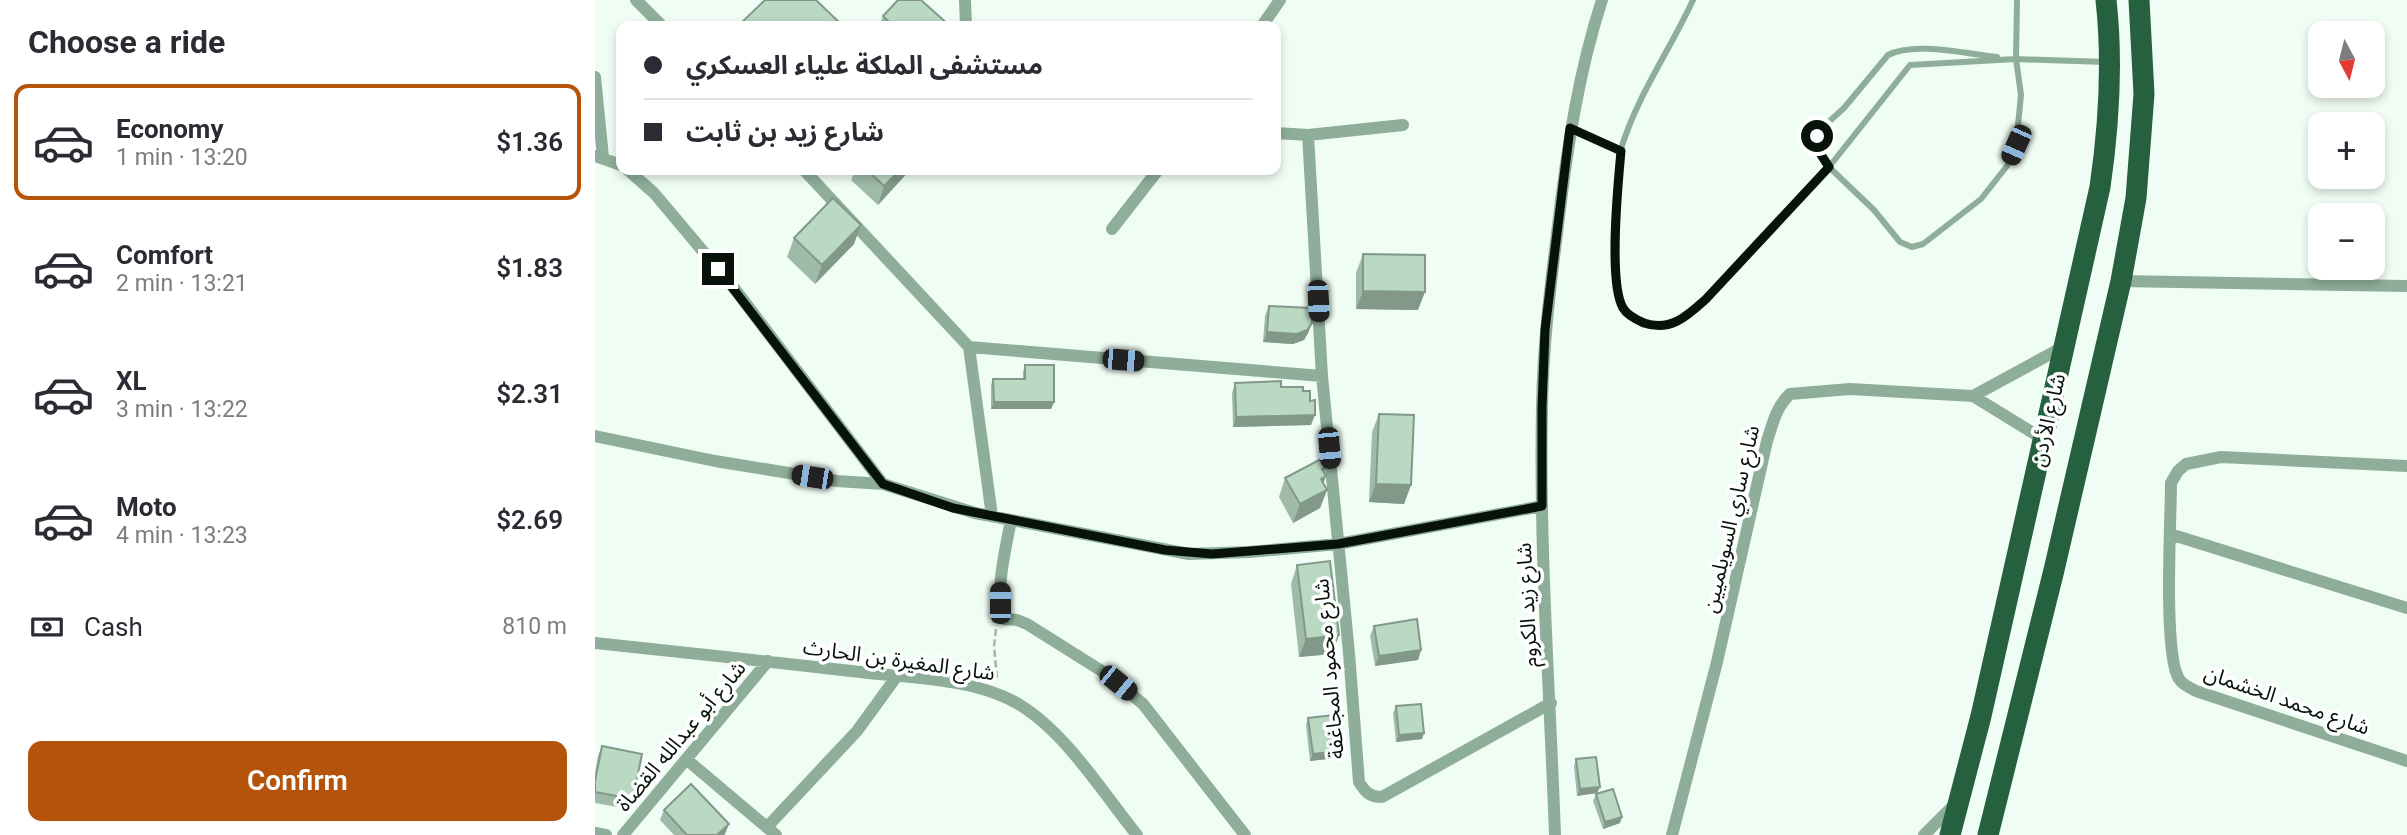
<!DOCTYPE html>
<meta charset="utf-8">
<style>
body{margin:0;font-family:Roboto,"Noto Sans Arabic",sans-serif;background:#f7f7f7;color:#2b2b33;height:100vh;display:flex;flex-direction:column;font-size:26px;white-space:nowrap}
*{box-sizing:border-box;margin:0}
p{font-size:23px;color:#7c7c81}
.icon{flex:none;width:38px;height:38px;fill:none;stroke:currentColor;stroke-width:2;stroke-linecap:round;stroke-linejoin:round}
.map{position:relative;flex:1;overflow:hidden}
.side{display:flex;flex-direction:column;background:#fff;width:595px}
.side>*{flex:none}
.hud{position:absolute;left:21px;top:21px;width:665px;height:154px;border-radius:14px;box-shadow:0 4px 10px #0003;display:grid;align-content:center;height:154px;padding:0 28px;background:#fff}
.needle{width:46px;rotate:173deg}
.buttons{position:absolute;left:1713px;top:21px;display:grid;gap:14px}
.buttons a{display:grid;place-items:center;width:77px;height:77px;border-radius:14px;background:#fff;box-shadow:0 4px 10px #0003;font-size:35px}
.end{position:absolute;width:32px;height:32px;margin:-16px;border:9px solid #07120a;background:#fff;box-shadow:0 0 0 4px #fff}
.from{border-radius:50%}
.car{position:absolute;width:21px;height:42px;margin:-21px -10px;border-radius:9px;box-shadow:0 0 5px 2px #0007;background:linear-gradient(#222 24%,#8ab4d8 0 40%,#222 0 76%,#8ab4d8 0 86%,#222 0)}
.hud b{display:flex;align-items:center;gap:24px;height:66px;font-size:26px}
.hud b+b{border-top:2px solid #e1e1e2}
.hud i{width:18px;height:18px;background:#2b2b33}
ul{padding:0;list-style:none}
li{display:flex;align-items:center;gap:21px;height:116px;margin:0 14px 10px;padding:0 14px;border:4px solid transparent;border-radius:14px}
li div{flex:1}
li b{display:block;font-size:26px}
li em{font-style:normal;font-weight:600}
li.current{border-color:#b45309}
li>.icon{width:63px;height:63px;stroke-width:1.5}
h2{padding:0 28px;font-size:32px;line-height:84px}
.pay{display:flex;align-items:center;gap:18px;height:77px;padding:0 28px;font-size:26px}
.pay p{margin-inline-start:auto}
.cta{display:flex;gap:14px;margin-top:auto;padding:14px 28px}
.cta a{flex:1;height:80px;border-radius:14px;background:#b45309;color:#fff;font-size:28px;font-weight:600;line-height:80px;text-align:center}
main{display:flex;flex:1;min-height:0}
.map>svg:first-child{display:block}
.lines{fill:none;stroke-linecap:round;stroke-linejoin:round}
.path{stroke:#a6b3aa;stroke-width:2.5;stroke-dasharray:7 3.5;stroke-linecap:butt}
.service{stroke:#8fae99;stroke-width:6}
.minor{stroke:#8fae99;stroke-width:12}
.trunk{stroke:#26613f;stroke-width:21}
.wall{fill:#9fbba8}
.shaded-wall{fill:#829888}
.building{fill:#b9d9c3;stroke:#829888;stroke-width:2}
.route{stroke:#07120a;stroke-width:9}
.labels{text-anchor:middle;stroke-width:7;stroke-linejoin:round;paint-order:stroke}
.street-label{font-size:21px;fill:#07120a;stroke:#fff}
</style>
<main>
<section class="side">
<h2>Choose a ride</h2>
<ul>
<li class="current"><svg class="icon" aria-label="car" viewBox="0 0 24 24"><path d="M5 17H2v-5l4-1 3-4h7l3 4 3 1v5h-3M9 17h6M6 11h13"/><circle cx="7" cy="17" r="2"/><circle cx="17" cy="17" r="2"/></svg><div><b>Economy</b><p>1 min · 13:20</p></div><em>$1.36</em></li>
<li><svg class="icon" aria-label="car" viewBox="0 0 24 24"><path d="M5 17H2v-5l4-1 3-4h7l3 4 3 1v5h-3M9 17h6M6 11h13"/><circle cx="7" cy="17" r="2"/><circle cx="17" cy="17" r="2"/></svg><div><b>Comfort</b><p>2 min · 13:21</p></div><em>$1.83</em></li>
<li><svg class="icon" aria-label="car" viewBox="0 0 24 24"><path d="M5 17H2v-5l4-1 3-4h7l3 4 3 1v5h-3M9 17h6M6 11h13"/><circle cx="7" cy="17" r="2"/><circle cx="17" cy="17" r="2"/></svg><div><b>XL</b><p>3 min · 13:22</p></div><em>$2.31</em></li>
<li><svg class="icon" aria-label="car" viewBox="0 0 24 24"><path d="M5 17H2v-5l4-1 3-4h7l3 4 3 1v5h-3M9 17h6M6 11h13"/><circle cx="7" cy="17" r="2"/><circle cx="17" cy="17" r="2"/></svg><div><b>Moto</b><p>4 min · 13:23</p></div><em>$2.69</em></li>
</ul>
<div class="pay"><svg class="icon" aria-label="cash" viewBox="0 0 24 24"><path d="M3 7h18v10H3z"/><circle cx="12" cy="12" r="2"/></svg>Cash<p>810 m</p></div>
<div class="cta"><a>Confirm</a></div>
</section>
<div class="map">
<svg width="1812" height="835" viewBox="0 0 1812 835">
<rect width="100%" height="100%" fill="#f0fdf4"/>
<g class="lines">
<path class="path" d="M401,629L399,646L402,678"/>
<path class="service" d="M1098,0C1075,50 1042,96 1026,149C1024,158 1025,167 1024,176C1022,203 1021,229 1021,256C1021,281 1020,310 1045,321C1073,334 1091,317 1111,299L1234,167L1315,65L1421,59
M1402,57C1372,54 1319,41 1293,55L1249,108L1227,128L1222,136L1221,143L1226,157L1234,167L1279,210L1305,242L1317,247L1328,244L1386,199L1412,166L1421,145L1426,95L1421,59L1422,0
M1420,59L1510,62
M977,129L1026,151"/>
<path class="minor" d="M41,0L67,26
M370,0L371,26
M667,26L685,0
M0,77L8,157
M681,133L713,135L727,376L754,653L764,782C770,792 775,797 787,797L956,703
M713,135L808,125
M0,156L26,165
M33,170L59,193L139,288L288,484
M209,170L374,347L397,516
M517,229L563,170
M1526,281L1812,286
M374,347L727,376
M1378,396L1470,346
M0,436L120,461L242,481L288,484L380,513L594,554L654,552L743,544L947,506
M1812,466L1626,457L1591,464L1583,471L1576,483C1576,520 1568,653 1584,679C1588,685 1595,688 1601,691L1812,761
M416,520C410,553 400,587 409,619L422,620L432,624L510,673L548,704L650,835
M1575,534L1812,608
M0,643C88,652 177,662 265,672C315,678 382,678 425,705C471,733 508,793 542,835
M91,759L181,835
M172,827L262,731L302,676
M0,833L11,835
M28,835L173,661
M960,835C955,693 944,549 947,407C948,343 956,281 964,217C973,143 984,71 1007,0
M1077,835L1122,662L1172,441C1178,423 1181,407 1195,394L1255,389L1378,396L1448,439
M1329,835L1359,805"/>
<path class="trunk" d="M1355,835L1386,716L1505,187C1514,125 1518,62 1511,0
M1393,835L1459,570L1526,281L1541,198L1549,94L1544,0"/>
</g>
<path class="wall" d="M288,16L355,26H284Z
M260,170H315L283,205L256,180Z
M199,238L259,244L220,284L192,257Z
M768,254L823,310L761,309V273Z
M674,306L717,323L713,333L709,340L698,344L668,342L670,316Z
M430,365L459,402L456,409H396V385L398,379H428V372Z
M640,383L686,387L708,391L716,425L638,427L637,393Z
M784,414L816,485L809,504L774,502L777,432Z
M729,473L728,483L732,490L725,508L698,523L684,497L690,478Z
M702,565L744,635L737,654L704,657L696,584Z
M779,626L826,650L823,660L780,666L775,636Z
M801,706L829,733L827,739L801,742L798,713Z
M713,718L741,758L715,761L711,725Z
M7,746L38,799L34,809L0,803V773L3,756Z
M981,759L1005,787L1002,793L982,796L979,766Z
M1001,794L1025,823L1008,829L998,801Z
M69,810L130,834L129,835H79L65,820Z"/>
<path class="shaded-wall" d="M305,170H315L283,205L289,186Z
M266,225L259,244L220,284L227,265Z
M768,291L830,292L823,310L761,309Z
M717,323L713,333L709,340L698,344L668,342L672,332Z
M399,402H459L456,409H396Z
M720,415L716,425L638,427L641,417Z
M731,467L726,479L731,476L725,493L732,490L725,508L698,523L705,504L727,469Z
M781,484L816,485L809,504L774,502Z
M744,635L737,654L704,657L711,639Z
M826,650L823,660L780,666L784,656Z
M829,733L827,739L801,742L804,735Z
M744,751L741,758L715,761L718,754Z
M1005,787L1002,793L982,796L985,789Z
M1027,817L1025,823L1008,829L1010,822Z
M134,824L130,834L129,835H122Z"/>
<path class="building" d="M170,0H221L248,26H143Z
M303,0H326L355,26H298L288,16Z
M272,170H305L289,186Z
M238,198L266,225L227,265L199,238Z
M768,254L830,255V292L768,291Z
M674,306L717,308V323L712,330L702,334L672,332Z
M430,365H459V402H399L398,379H430Z
M686,381V387H708V391H715V401L720,400V415L641,417L640,383Z
M784,414L819,415L816,485L781,484Z
M726,459L731,467L727,469L731,476L726,479L732,490L705,504L690,478Z
M735,561L744,635L711,639L702,565Z
M822,619L826,650L784,656L779,626Z
M826,704L829,733L804,735L801,706Z
M739,715L744,751L718,754L713,718Z
M7,746L47,754L38,799L0,792V781Z
M1001,757L1005,787L985,789L981,759Z
M96,784L134,824L122,835H92L69,810Z
M1018,789L1027,817L1010,822L1001,794Z"/>
<g class="lines">
<path class="route" d="M123,269L288,484L358,508L570,550L617,554L743,544L947,506V407L950,330L975,128L1026,151C1023,184 1013,282 1028,308C1032,315 1042,320 1049,323C1076,332 1092,316 1111,299L1234,167L1223,150L1222,136"/>
</g>
<g class="labels">
<g class="street-label">
<text transform="translate(1453 420) rotate(-77)" y="7">شارع الأردن</text>
<text transform="translate(1136 519) rotate(-77)" y="7">شارع ساري السويلميين</text>
<text transform="translate(932 605) rotate(-93)" y="7">شارع زيد الكروم</text>
<text transform="translate(304 660) rotate(8)" y="7">شارع المغيرة بن الحارث</text>
<text transform="translate(734 669) rotate(-95)" y="7">شارع محمود المجاغفة</text>
<text transform="translate(1692 700) rotate(19)" y="7">شارع محمد الخشمان</text>
<text transform="translate(86 736) rotate(-50)" y="7">شارع أبو عبدالله القضاة</text>
</g>
</g>
</svg>
<div class="buttons">
<a><svg class="needle" viewBox="-14 -14 28 28"><path d="M0-13l5 13h-10z" fill="#e53935"/><path d="M0 13l5-13h-10z" fill="#7c7c81"/></svg></a>
<a>+</a>
<a>−</a>
</div>
<i class="end from" style="left:1222px;top:136px"></i>
<i class="end" style="left:123px;top:269px"></i>
<i class="car" style="left:1421px;top:145px;rotate:204deg"></i>
<i class="car" style="left:723px;top:301px;rotate:177deg"></i>
<i class="car" style="left:528px;top:360px;rotate:95deg"></i>
<i class="car" style="left:734px;top:448px;rotate:175deg"></i>
<i class="car" style="left:217px;top:477px;rotate:279deg"></i>
<i class="car" style="left:405px;top:603px;rotate:0deg"></i>
<i class="car" style="left:523px;top:683px;rotate:129deg"></i>
<div class="hud">
<b><i class="from"></i>مستشفى الملكة علياء العسكري</b>
<b><i></i>شارع زيد بن ثابت</b>
</div>
</div>
</main>
